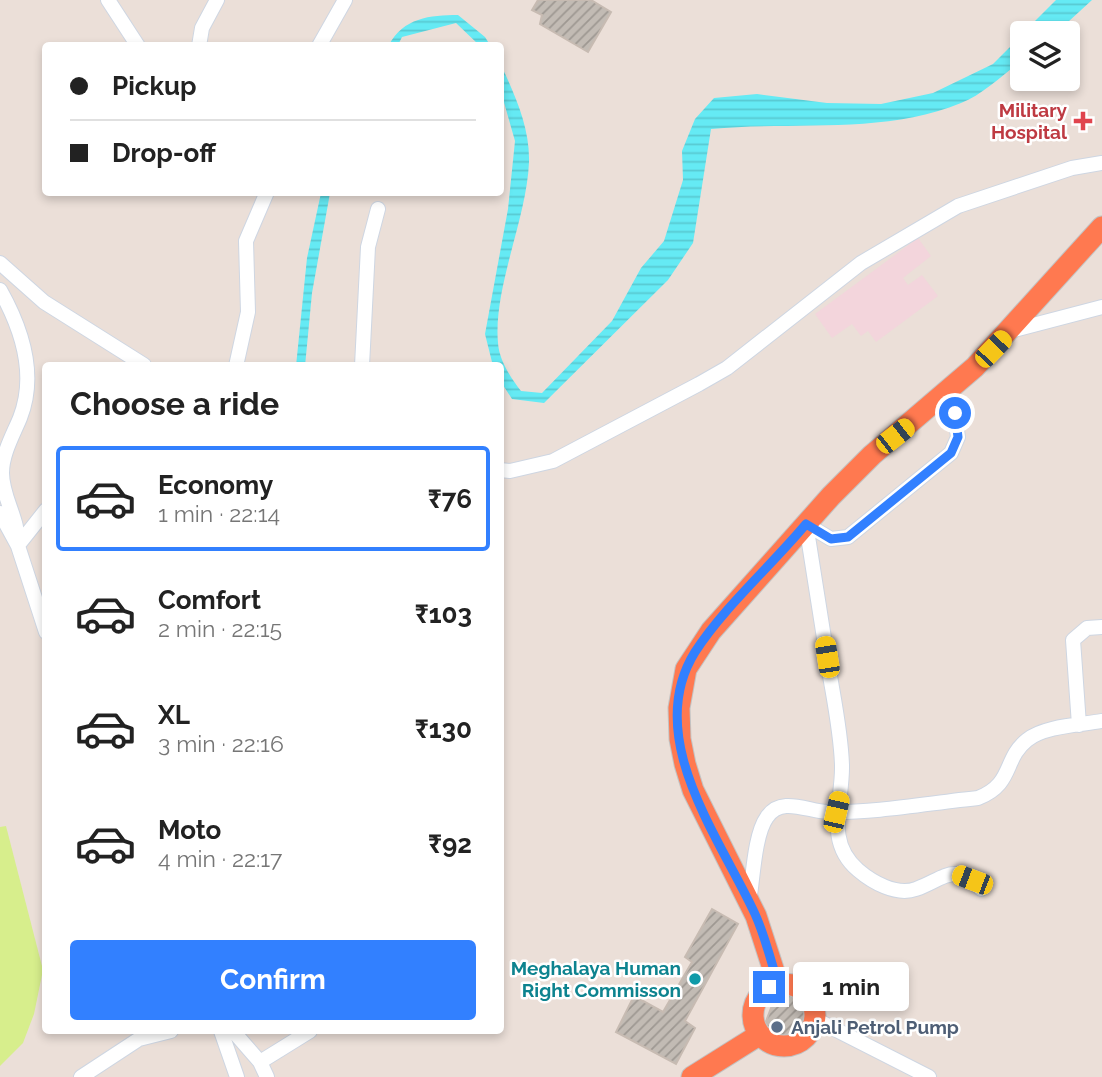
<!DOCTYPE html>
<meta charset="utf-8">
<style>
body{margin:0;font-family:Raleway,sans-serif;background:#f2f2f2;color:#222;height:100vh;display:flex;flex-direction:column;font-size:26px;white-space:nowrap}
*{box-sizing:border-box;margin:0}
p{font-size:23px;color:#767676}
.icon{flex:none;width:38px;height:38px;fill:none;stroke:currentColor;stroke-width:2;stroke-linecap:round;stroke-linejoin:round}
.map{position:relative;flex:1;overflow:hidden}
.panel{position:absolute;left:42px;top:362px;width:462px;height:672px;display:flex;flex-direction:column;background:#fff;border-radius:7px;box-shadow:0 4px 10px #0003}
.panel>*{flex:none}
.hud{position:absolute;left:42px;top:42px;width:462px;height:154px;border-radius:7px;box-shadow:0 4px 10px #0003;display:grid;align-content:center;height:154px;padding:0 28px;background:#fff}
.controls{position:absolute;left:1010px;top:21px;display:grid;gap:14px}
.controls a{display:grid;place-items:center;width:70px;height:70px;border-radius:7px;background:#fff;box-shadow:0 4px 10px #0003;font-size:35px}
.end{position:absolute;width:32px;height:32px;margin:-16px;border:9px solid #3280ff;background:#fff;box-shadow:0 0 0 4px #fff}
.from{border-radius:50%}
.bubble{position:absolute;height:49px;border-radius:7px;background:#fff;box-shadow:0 4px 10px #0003;font-size:23px;font-weight:700;line-height:49px;text-align:center}
.car{position:absolute;width:21px;height:42px;margin:-21px -10px;border-radius:9px;box-shadow:0 0 5px 2px #0007;background:linear-gradient(#f5c518 24%,#345 0 40%,#f5c518 0 76%,#345 0 86%,#f5c518 0)}
.hud b{display:flex;align-items:center;gap:24px;height:66px;font-size:26px}
.hud b+b{border-top:2px solid #e0e0e0}
.hud i{width:18px;height:18px;background:#222}
ul{padding:0;list-style:none}
li{display:flex;align-items:center;gap:21px;height:105px;margin:0 14px 10px;padding:0 14px;border:4px solid transparent;border-radius:7px}
li div{flex:1}
li b{display:block;font-size:26px}
li em{font-style:normal;font-weight:700}
li.active{border-color:#3280ff}
li>.icon{width:63px;height:63px;stroke-width:1.5}
h2{padding:0 28px;font-size:32px;line-height:84px}
.cta{display:flex;gap:14px;margin-top:auto;padding:14px 28px}
.cta a{flex:1;height:80px;border-radius:7px;background:#3280ff;color:#fff;font-size:28px;font-weight:700;line-height:80px;text-align:center}
.map>svg:first-child{display:block}
.medical{fill:#f3d5dc}
.pitch{fill:#d7ee8c}
.water{fill:url(#water-rules)}
.building{fill:url(#building-hatch);stroke:#c7bbb2;stroke-width:2}
.lines{fill:none;stroke-linecap:round;stroke-linejoin:round}
.minor-casing{stroke:#ced6e2;stroke-width:16}
.highway-casing{stroke:#c3c3c3;stroke-width:23}
.minor{stroke:#fff;stroke-width:14}
.highway{stroke:#ff7950;stroke-width:21}
.route{stroke:#3280ff;stroke-width:9}
.health-dot{fill:#e0444e;stroke:#fff;stroke-width:2.5}
.culture-dot{fill:#0f9aa8;stroke:#fff;stroke-width:2.5}
.service-dot{fill:#5c6f8a;stroke:#fff;stroke-width:2.5}
.labels{text-anchor:middle;stroke-width:5;stroke-linejoin:round;paint-order:stroke}
.health-label{font-size:19px;font-weight:bold;fill:#be3a42;stroke:#fff;text-anchor:end}
.culture-label{font-size:19px;font-weight:bold;fill:#0d838f;stroke:#fff;text-anchor:end}
.service-label{font-size:19px;font-weight:bold;fill:#4e5e75;stroke:#fff;text-anchor:start}
</style>
<div class="map">
<svg width="1102" height="1077" viewBox="0 0 1102 1077">
<defs>
<pattern id="water-rules" width="6" height="5" patternUnits="userSpaceOnUse" patternTransform="scale(1.75)"><rect width="6" height="5" fill="#65eaf4"/><path d="M0 2.5h6" fill="none" stroke="#58c9d1"/></pattern>
<pattern id="building-hatch" width="6" height="6" patternUnits="userSpaceOnUse" patternTransform="scale(1.75)"><rect width="6" height="6" fill="#c2bbb4"/><path d="M-1 1l2-2M0 6l6-6M5 7l2-2" fill="none" stroke="#9e9892"/></pattern>
</defs>
<rect width="100%" height="100%" fill="#ebdfd8"/>
<path class="medical" d="M918,238L931,256L903,278L908,285L922,275L938,296L876,342L868,331L861,336L852,324L832,338L815,314Z"/>
<path class="pitch" d="M6,826L43,970L34,1014L23,1043L0,1066V827Z"/>
<path class="water" d="M1056,0H1092L1056,33H1023Z
M458,15L485,37L490,45H479L456,23L402,37L398,45H389C403,18 430,15 458,15Z
M1022,35V60C1004,74 982,95 961,103C883,135 793,121 711,129L693,243L668,280L544,403L512,399L501,382L500,366H493L485,334L508,209L515,141L501,92V65C515,95 530,128 529,162C527,218 493,288 498,343C499,360 511,378 521,391L542,393L612,321L641,268L664,241L683,180L682,151L695,119L714,98L757,94L827,103L881,104L933,93L993,64Z
M321,193H330L312,293L305,366H296L307,258Z"/>
<path class="building" d="M538,0H591L611,12L588,52L540,24L542,15L532,10Z
M712,909L738,924L685,1021L695,1028L676,1064L616,1032L634,996L663,1012L692,962L685,957Z
M790,988L809,1007L807,1025L790,1035L771,1041L770,1029L765,1024L774,1000Z"/>
<g class="lines">
<defs>
<path id="minor" d="M108,0L138,46
M199,46L202,28L217,0
M319,46L345,0
M0,263L44,302L144,365
M0,290C22,329 37,375 20,418C13,435 2,454 2,473C2,498 19,518 18,546
M1010,331L1102,307
M236,366L248,312L246,241L267,192
M362,366L368,247L378,209
M500,470L510,471L553,461L699,384L727,368L861,263L958,206L1072,168L1102,163
M0,513L18,546L46,632
M806,524C814,575 822,625 830,676C835,705 841,735 842,765C843,802 824,841 858,870C872,882 896,896 916,889C944,879 954,861 981,889
M806,524L831,539L848,537L951,453L958,437L951,389
M19,544L46,510
M1079,725L1073,640L1087,628L1102,627
M749,902C753,880 754,835 767,817C781,796 807,811 827,812C877,813 929,803 978,798C1014,784 1003,759 1027,740C1044,726 1080,725 1102,721
M815,1019L929,1077
M221,1031L237,1077
M233,1031L260,1062L267,1077
M260,1062L310,1031
M81,1077L139,1039L171,1031"/>
<path id="highway" d="M753 1015a31 31 0 1 1 62 0a31 31 0 1 1-62 0Z
M778,984L756,916L693,790L685,764L680,739L679,708L686,669L711,631L831,496L872,455L975,367L1102,227
M692,1077L759,1035"/>
</defs>
<use href="#minor" class="minor-casing"/>
<use href="#highway" class="highway-casing"/>
<use href="#minor" class="minor"/>
<use href="#highway" class="highway"/>
</g>
<g class="lines">
<path class="route" d="M769,987L778,984C771,961 765,936 755,914C720,838 642,737 695,652C724,607 771,566 806,524L831,539L848,537L951,453L958,437L955,413"/>
</g>
<path class="health-dot" d="M1079.5 110.5h7v7h7v7h-7v7h-7v-7h-7v-7h7z"/>
<circle class="culture-dot" cx="695" cy="979" r="7"/>
<circle class="service-dot" cx="777" cy="1027" r="7"/>
<g class="labels">
<g class="health-label">
<text x="1067" y="117">Military<tspan x="1067" dy="22">Hospital</tspan></text>
</g>
<g class="culture-label">
<text x="681" y="975">Meghalaya Human<tspan x="681" dy="22">Right Commisson</tspan></text>
</g>
<g class="service-label">
<text x="791" y="1034">Anjali Petrol Pump</text>
</g>
</g>
</svg>
<div class="controls">
<a><svg class="icon" aria-label="layers" viewBox="0 0 24 24"><path d="M12 4l9 5-9 5-9-5zM3 14l9 5 9-5"/></svg></a>
</div>
<i class="end from" style="left:955px;top:413px"></i>
<i class="end" style="left:769px;top:987px"></i>
<div class="bubble" style="left:793px;top:962px;width:116px">1 min</div>
<i class="car" style="left:993px;top:349px;rotate:44deg"></i>
<i class="car" style="left:895px;top:436px;rotate:52deg"></i>
<i class="car" style="left:827px;top:657px;rotate:351deg"></i>
<i class="car" style="left:836px;top:812px;rotate:13deg"></i>
<i class="car" style="left:972px;top:880px;rotate:291deg"></i>
<div class="hud">
<b><i class="from"></i>Pickup</b>
<b><i></i>Drop-off</b>
</div>
<section class="panel">
<h2>Choose a ride</h2>
<ul>
<li class="active"><svg class="icon" aria-label="car" viewBox="0 0 24 24"><path d="M5 17H2v-5l4-1 3-4h7l3 4 3 1v5h-3M9 17h6M6 11h13"/><circle cx="7" cy="17" r="2"/><circle cx="17" cy="17" r="2"/></svg><div><b>Economy</b><p>1 min · 22:14</p></div><em>₹76</em></li>
<li><svg class="icon" aria-label="car" viewBox="0 0 24 24"><path d="M5 17H2v-5l4-1 3-4h7l3 4 3 1v5h-3M9 17h6M6 11h13"/><circle cx="7" cy="17" r="2"/><circle cx="17" cy="17" r="2"/></svg><div><b>Comfort</b><p>2 min · 22:15</p></div><em>₹103</em></li>
<li><svg class="icon" aria-label="car" viewBox="0 0 24 24"><path d="M5 17H2v-5l4-1 3-4h7l3 4 3 1v5h-3M9 17h6M6 11h13"/><circle cx="7" cy="17" r="2"/><circle cx="17" cy="17" r="2"/></svg><div><b>XL</b><p>3 min · 22:16</p></div><em>₹130</em></li>
<li><svg class="icon" aria-label="car" viewBox="0 0 24 24"><path d="M5 17H2v-5l4-1 3-4h7l3 4 3 1v5h-3M9 17h6M6 11h13"/><circle cx="7" cy="17" r="2"/><circle cx="17" cy="17" r="2"/></svg><div><b>Moto</b><p>4 min · 22:17</p></div><em>₹92</em></li>
</ul>
<div class="cta"><a>Confirm</a></div>
</section>
</div>
